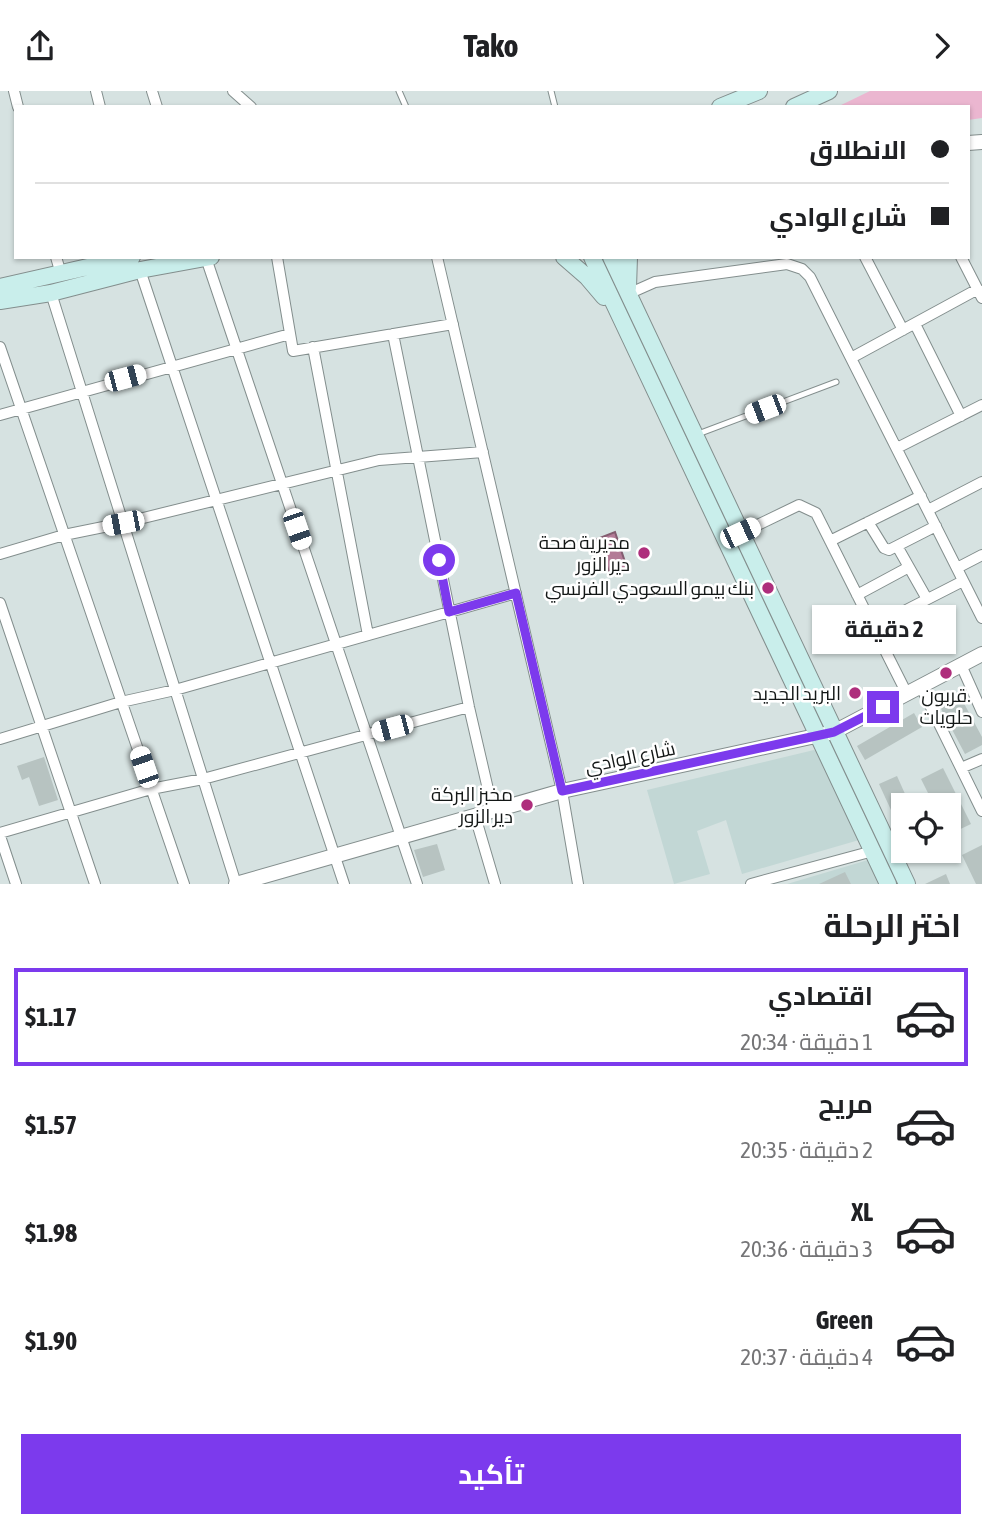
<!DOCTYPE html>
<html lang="ar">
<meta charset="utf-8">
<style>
body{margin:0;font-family:"Asap Condensed",Cairo,sans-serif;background:#f6f6f6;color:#202124;direction:rtl;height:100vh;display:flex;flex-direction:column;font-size:26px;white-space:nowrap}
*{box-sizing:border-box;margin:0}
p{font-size:23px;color:#757577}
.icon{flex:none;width:38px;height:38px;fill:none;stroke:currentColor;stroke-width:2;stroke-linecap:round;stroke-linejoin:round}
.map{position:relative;height:793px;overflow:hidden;direction:ltr}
.details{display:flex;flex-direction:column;background:#fff;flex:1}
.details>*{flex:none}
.top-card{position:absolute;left:14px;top:14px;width:956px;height:154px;border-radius:0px;box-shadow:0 2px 5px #0004;direction:rtl;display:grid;align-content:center;height:154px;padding:0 21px;background:#fff}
.controls{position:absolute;left:891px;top:702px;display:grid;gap:14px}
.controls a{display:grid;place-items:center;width:70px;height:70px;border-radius:0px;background:#fff;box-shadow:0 2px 5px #0004;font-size:35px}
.end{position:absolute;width:32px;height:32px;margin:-16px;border:9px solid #7c3aed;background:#fff;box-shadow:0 0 0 4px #fff}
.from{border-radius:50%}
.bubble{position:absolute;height:49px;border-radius:0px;background:#fff;box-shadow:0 2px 5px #0004;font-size:23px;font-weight:700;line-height:49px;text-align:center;direction:rtl}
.car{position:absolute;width:21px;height:42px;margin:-21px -10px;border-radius:9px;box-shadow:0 0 5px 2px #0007;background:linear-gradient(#fff 24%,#345 0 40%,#fff 0 76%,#345 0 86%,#fff 0)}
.top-card b{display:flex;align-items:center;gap:24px;height:66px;font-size:26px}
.top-card b+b{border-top:2px solid #e0e0e0}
.top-card i{width:18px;height:18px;background:#202124}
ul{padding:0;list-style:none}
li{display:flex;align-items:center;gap:21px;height:98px;margin:0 14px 10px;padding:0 7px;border:4px solid transparent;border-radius:0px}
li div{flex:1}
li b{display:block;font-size:26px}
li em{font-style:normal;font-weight:700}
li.selected{border-color:#7c3aed}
li>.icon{width:63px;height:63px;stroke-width:1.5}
h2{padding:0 21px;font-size:32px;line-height:84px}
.button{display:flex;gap:14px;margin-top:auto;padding:14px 21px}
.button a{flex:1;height:80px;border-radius:0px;background:#7c3aed;color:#fff;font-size:28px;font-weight:700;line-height:80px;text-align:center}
header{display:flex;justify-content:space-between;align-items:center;height:91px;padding:0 21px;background:#fff;font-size:32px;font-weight:700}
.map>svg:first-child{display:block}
.built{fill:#c2d7d5}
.green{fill:#ebb6d0}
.water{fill:#b37b97;stroke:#835d70;stroke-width:2}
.building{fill:#b7c3c1}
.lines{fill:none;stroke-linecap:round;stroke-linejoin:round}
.service-casing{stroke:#838e8d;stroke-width:7}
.minor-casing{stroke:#838e8d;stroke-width:12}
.tertiary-casing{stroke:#838e8d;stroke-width:16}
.secondary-casing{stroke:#838e8d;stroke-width:18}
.service{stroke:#fff;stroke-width:5}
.minor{stroke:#fff;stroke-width:10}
.tertiary{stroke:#fff;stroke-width:14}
.secondary{stroke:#c9eeeb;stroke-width:16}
.route{stroke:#7c3aed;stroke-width:9}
.poi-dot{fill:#ae2e7c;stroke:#fff;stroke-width:2.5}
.labels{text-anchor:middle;stroke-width:5;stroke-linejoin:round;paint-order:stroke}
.poi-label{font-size:19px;fill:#131716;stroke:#fff;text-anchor:end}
.street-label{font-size:19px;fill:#131716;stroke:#fff}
</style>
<header><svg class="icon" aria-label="forward" viewBox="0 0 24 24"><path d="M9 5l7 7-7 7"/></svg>Tako<svg class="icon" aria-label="share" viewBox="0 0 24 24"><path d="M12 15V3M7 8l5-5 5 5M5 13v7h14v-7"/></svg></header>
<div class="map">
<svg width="982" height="793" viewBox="0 0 982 793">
<rect width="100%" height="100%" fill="#d6e2e1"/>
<path class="built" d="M814,659L819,662L859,749L742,783L726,729L697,740L710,783L674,793L647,699Z
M868,769L880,793H787Z"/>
<path class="green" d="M870,0H982V27L968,29V16H837Z"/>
<path class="water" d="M615,441L627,477L610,483L597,448Z"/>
<path class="building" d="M959,603L982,646V654L965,663L939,614Z
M914,622L922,636L865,669L857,655Z
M44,666L58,709L39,715L29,686L22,689L17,675Z
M943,677L971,733L948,744V714H934L921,688Z
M897,685L910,714H903V745L879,693Z
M437,753L445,779L423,786L414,759Z
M982,754V793H976L962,764Z
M845,781L851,793H819Z
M946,783L950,793H925Z"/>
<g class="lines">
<defs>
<path id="service" d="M399,0L406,16
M551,0L555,16
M698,343L836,291"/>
<path id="minor" d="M14,0L18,16
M96,0L100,16
M152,0L157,16
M233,0L251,16
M56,166L61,183
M277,166L293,260L453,233
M437,166L562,700L578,793
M865,166L903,239
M961,166L982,207
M206,167L417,793
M140,179L344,793
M51,202L236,793
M628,203L655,191L787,173L802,178L810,186L982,527
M915,233L961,325
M393,243L469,616L493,720
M0,256L184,793
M313,256L368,544
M851,267L978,198
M0,324L290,243
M897,357L982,314
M928,419L982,391
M868,431L884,457L889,459L936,435
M741,442L799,414L816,422L907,603
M830,450L921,405
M897,455L927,508
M0,463L64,444L123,432L379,369L483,361
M957,477L982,464
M857,504L909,476
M0,512L95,793
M873,536L963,490
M961,574L982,621
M921,596L982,720
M0,648L121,611L175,599L516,502
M961,677L982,668
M475,725L495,793
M0,742L151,698L203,688L469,616
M0,745L16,793
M751,793L873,760"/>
<path id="tertiary" d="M968,52L982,51
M236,793L562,700L834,641L982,563"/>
<path id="secondary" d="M720,16L759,0
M794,16L829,0
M564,166L587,186L604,206
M592,166L888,793
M611,166L907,793
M0,196L132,166
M628,197L629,166
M0,210L51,202L140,179L211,166"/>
</defs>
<use href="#service" class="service-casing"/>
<use href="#minor" class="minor-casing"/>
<use href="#tertiary" class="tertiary-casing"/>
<use href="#secondary" class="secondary-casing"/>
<use href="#service" class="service"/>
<use href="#minor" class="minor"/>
<use href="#tertiary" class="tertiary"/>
<use href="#secondary" class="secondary"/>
</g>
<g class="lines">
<path class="route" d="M439,469L449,521L516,502L562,700L834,641L883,616"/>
</g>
<g class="poi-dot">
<circle cx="644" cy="462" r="7"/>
<circle cx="768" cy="497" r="7"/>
<circle cx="946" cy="582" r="7"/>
<circle cx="855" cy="602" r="7"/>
<circle cx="527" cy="714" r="7"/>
</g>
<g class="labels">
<g class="poi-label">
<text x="630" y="458">مديرية صحة<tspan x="630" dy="22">دير الزور</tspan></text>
<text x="754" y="504">بنك بيمو السعودي الفرنسي</text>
<text x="841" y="609">البريد الجديد</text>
<text x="946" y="611" text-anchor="middle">قربون.<tspan x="946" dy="22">حلويات</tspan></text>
<text x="513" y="710">مخبز البركة<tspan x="513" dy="22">دير الزور</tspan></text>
</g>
<g class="street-label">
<text transform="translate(630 666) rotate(-12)" y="7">شارع الوادي</text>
</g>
</g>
</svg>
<div class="controls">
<a><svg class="icon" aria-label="locate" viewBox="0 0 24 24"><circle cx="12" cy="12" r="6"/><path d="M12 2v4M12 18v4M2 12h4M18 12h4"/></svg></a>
</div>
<i class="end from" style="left:439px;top:469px"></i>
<i class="end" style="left:883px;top:616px"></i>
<div class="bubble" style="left:812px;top:514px;width:144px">2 دقيقة</div>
<i class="car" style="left:125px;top:287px;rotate:75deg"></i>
<i class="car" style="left:765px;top:318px;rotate:249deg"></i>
<i class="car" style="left:123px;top:432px;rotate:259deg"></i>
<i class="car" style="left:297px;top:438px;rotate:161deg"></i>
<i class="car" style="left:740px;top:442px;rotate:65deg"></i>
<i class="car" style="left:392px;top:637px;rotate:255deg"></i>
<i class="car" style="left:144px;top:676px;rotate:341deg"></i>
<div class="top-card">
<b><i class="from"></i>الانطلاق</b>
<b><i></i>شارع الوادي</b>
</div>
</div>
<section class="details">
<h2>اختر الرحلة</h2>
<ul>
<li class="selected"><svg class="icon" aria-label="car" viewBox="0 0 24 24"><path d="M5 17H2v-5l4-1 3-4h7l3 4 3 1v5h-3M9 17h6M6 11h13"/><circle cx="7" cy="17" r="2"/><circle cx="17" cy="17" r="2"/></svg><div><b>اقتصادي</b><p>1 دقيقة · 20:34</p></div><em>$1.17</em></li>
<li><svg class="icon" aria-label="car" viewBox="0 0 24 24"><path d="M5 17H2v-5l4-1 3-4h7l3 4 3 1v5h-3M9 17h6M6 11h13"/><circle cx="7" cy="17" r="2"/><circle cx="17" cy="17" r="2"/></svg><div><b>مريح</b><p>2 دقيقة · 20:35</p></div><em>$1.57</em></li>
<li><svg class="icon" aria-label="car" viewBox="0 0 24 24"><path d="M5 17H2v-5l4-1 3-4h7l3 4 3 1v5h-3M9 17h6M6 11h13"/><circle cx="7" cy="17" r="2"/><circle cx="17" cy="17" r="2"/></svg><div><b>XL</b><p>3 دقيقة · 20:36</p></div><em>$1.98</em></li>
<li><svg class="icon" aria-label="car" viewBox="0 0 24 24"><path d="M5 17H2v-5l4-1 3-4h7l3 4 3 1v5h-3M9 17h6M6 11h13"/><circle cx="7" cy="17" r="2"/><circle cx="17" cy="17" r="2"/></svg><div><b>Green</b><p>4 دقيقة · 20:37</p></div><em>$1.90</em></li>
</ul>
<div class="button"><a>تأكيد</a></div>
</section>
